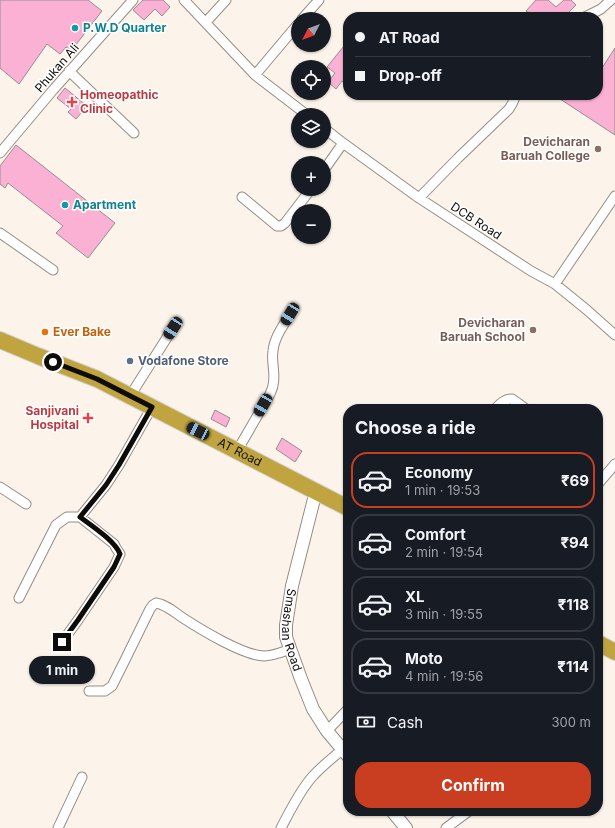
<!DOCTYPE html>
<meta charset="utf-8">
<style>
body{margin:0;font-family:Inter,sans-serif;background:#242831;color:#f1f3f6;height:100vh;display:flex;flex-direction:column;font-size:15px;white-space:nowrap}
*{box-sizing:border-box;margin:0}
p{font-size:13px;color:#9ea1a6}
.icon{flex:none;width:22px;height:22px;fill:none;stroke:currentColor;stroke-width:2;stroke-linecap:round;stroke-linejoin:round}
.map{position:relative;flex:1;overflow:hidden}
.panel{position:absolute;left:343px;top:404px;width:260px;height:412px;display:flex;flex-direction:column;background:#171b24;border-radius:16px;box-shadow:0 1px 3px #0004}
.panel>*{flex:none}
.hud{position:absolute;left:343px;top:12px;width:260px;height:88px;border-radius:16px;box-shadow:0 1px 3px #0004;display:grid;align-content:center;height:88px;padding:0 12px;background:#171b24}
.needle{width:26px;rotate:228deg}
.buttons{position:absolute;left:291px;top:12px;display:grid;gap:8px}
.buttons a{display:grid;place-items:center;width:40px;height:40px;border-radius:50%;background:#171b24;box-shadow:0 1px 3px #0004;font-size:20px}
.end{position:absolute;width:18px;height:18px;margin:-9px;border:5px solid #0e0c08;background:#fff;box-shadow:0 0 0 2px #fff}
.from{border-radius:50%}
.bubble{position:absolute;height:28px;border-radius:14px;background:#171b24;box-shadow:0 1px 3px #0004;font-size:13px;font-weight:700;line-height:28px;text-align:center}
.car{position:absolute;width:12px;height:24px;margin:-12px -6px;border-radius:5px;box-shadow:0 0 3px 1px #0007;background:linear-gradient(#222 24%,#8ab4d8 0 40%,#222 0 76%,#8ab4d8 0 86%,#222 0)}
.hud b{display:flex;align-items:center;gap:14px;height:38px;font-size:15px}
.hud b+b{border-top:1px solid #363941}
.hud i{width:10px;height:10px;background:#f1f3f6}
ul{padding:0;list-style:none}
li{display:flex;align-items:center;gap:12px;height:56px;margin:0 8px 6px;padding:0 4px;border:2px solid #363941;border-radius:16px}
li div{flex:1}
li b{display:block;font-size:15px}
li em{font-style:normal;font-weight:700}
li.current{border-color:#c93e20}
li>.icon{width:36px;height:36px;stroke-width:1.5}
h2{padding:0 12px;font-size:18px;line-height:48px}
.pay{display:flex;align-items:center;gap:10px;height:44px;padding:0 12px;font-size:15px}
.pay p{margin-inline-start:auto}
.button{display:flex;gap:8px;margin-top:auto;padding:8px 12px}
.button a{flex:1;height:46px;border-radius:16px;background:#c93e20;color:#fff;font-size:16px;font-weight:700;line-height:46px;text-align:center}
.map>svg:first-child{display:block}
.building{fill:#fab1d4;stroke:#978c91}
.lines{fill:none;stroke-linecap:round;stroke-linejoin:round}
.minor-casing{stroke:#948d84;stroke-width:11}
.tertiary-casing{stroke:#948d84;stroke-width:14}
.trunk-casing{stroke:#d4d3d3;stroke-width:18}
.minor{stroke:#fff;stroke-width:9}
.tertiary{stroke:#fff;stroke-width:12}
.trunk{stroke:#bfa43f;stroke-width:16}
.route{stroke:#0e0c08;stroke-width:5}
.culture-dot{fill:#0f9aa8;stroke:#fff;stroke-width:1.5}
.health-dot{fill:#e0444e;stroke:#fff;stroke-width:1.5}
.education-dot{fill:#8d6e63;stroke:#fff;stroke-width:1.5}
.food-dot{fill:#e8710a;stroke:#fff;stroke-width:1.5}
.service-dot{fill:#5c6f8a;stroke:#fff;stroke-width:1.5}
.labels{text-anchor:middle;stroke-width:3;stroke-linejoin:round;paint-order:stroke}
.culture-label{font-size:12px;font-weight:bold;fill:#0d838f;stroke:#fff;text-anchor:start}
.street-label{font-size:12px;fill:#0e0c08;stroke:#fff}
.health-label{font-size:12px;font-weight:bold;fill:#be3a42;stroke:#fff;text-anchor:start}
.education-label{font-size:12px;font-weight:bold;fill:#785e54;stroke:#fff;text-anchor:end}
.food-label{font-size:12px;font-weight:bold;fill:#c56008;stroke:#fff;text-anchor:start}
.service-label{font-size:12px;font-weight:bold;fill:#4e5e75;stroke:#fff;text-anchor:start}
</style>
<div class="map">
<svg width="615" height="828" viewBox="0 0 615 828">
<rect width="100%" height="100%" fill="#fcf4eb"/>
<path class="building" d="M0,0H88L102,11L71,51L66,47L60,54L47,44L19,84L0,68Z
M143,0H163L170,7L162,16L155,9L144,20L133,10Z
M536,0H548L556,7L564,0H571L576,5L565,16L562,13L559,17H534L526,11Z
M348,41V86L342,81L336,89L328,82L335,73L327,67Z
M615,48V135L554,95H598V74Z
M65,88L87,106L76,119L68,112L71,109L57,98Z
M16,145L115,223L88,258L56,233L63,226L8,183L5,188L0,184V166Z
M215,410L230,418L226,427L211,419Z
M282,438L302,451L295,462L276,449Z"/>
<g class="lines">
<defs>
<path id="minor" d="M184,0L255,75L307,115
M585,17L601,9L611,0
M302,19L319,0
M206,22L226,0
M69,71L134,133
M255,75L298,24
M324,128L343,143L419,198L531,271L555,284L587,310L615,335
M0,153L53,90L133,0
M324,170L343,143
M242,197L277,226H281L285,223L311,189
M419,198L458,158L509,109L512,104L516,95
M0,233L53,270
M555,284L615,196
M130,396L173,328
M495,409C500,404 504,399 512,399L526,409
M237,451L270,394C271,391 273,388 273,385C276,374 271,362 273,351C274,338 283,326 290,314
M598,484L615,464
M0,487L26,504
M19,598L56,525L67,517H80L106,485L119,465L152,407
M62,642L78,620L114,567L120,554L116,548L114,544L80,517
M89,691H105L112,686L126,658L150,609L153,605L156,603C167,605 174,612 183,618C200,629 244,656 264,656C273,656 282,652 291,649
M327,731L348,709
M58,828L82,777
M281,828C290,811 299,792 312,777C321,767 332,758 342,750
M446,828L469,811"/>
<g id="tertiary">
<path id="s1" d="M316,491L292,586L286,625V637L301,679L313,709L327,731L348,756"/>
<path d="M392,811L406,828"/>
</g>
<g id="trunk">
<path id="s2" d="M0,340L38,356L97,379L348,508"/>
<path d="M598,643L615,652"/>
</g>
</defs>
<use href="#minor" class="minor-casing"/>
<use href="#tertiary" class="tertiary-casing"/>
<use href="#trunk" class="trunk-casing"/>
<use href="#minor" class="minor"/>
<use href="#tertiary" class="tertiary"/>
<use href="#trunk" class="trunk"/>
</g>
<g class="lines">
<path class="route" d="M53,362L97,379L152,407L119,465L106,485L80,517C92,526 115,541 120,554L114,567L78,620L62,642"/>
</g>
<g class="culture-dot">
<circle cx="75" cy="28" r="4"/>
<circle cx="65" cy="205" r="4"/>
</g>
<g class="health-dot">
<path d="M70 96h4v4h4v4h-4v4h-4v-4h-4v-4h4z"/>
<path d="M86 412h4v4h4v4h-4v4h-4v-4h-4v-4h4z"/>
</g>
<g class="education-dot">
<circle cx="598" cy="149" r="4"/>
<circle cx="533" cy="330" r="4"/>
</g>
<circle class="food-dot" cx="45" cy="332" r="4"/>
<circle class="service-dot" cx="130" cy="361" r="4"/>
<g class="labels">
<g class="culture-label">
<text x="83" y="32">P.W.D Quarter</text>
<text x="73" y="209">Apartment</text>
</g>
<g class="street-label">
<text transform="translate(57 68) rotate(-49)" y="4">Phukan Ali</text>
<text transform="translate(476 221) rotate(33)" y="4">DCB Road</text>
<text dy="4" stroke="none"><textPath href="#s2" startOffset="265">AT Road</textPath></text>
<text dy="4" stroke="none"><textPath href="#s1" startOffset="143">Smashan Road</textPath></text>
</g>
<g class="health-label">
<text x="80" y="99">Homeopathic<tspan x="80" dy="14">Clinic</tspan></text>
<text x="79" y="415" text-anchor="end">Sanjivani<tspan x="79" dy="14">Hospital</tspan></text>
</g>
<g class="education-label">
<text x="590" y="146">Devicharan<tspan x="590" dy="14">Baruah College</tspan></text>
<text x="525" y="327">Devicharan<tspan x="525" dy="14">Baruah School</tspan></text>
</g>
<g class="food-label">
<text x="53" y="336">Ever Bake</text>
</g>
<g class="service-label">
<text x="138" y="365">Vodafone Store</text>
</g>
</g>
</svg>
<div class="buttons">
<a><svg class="needle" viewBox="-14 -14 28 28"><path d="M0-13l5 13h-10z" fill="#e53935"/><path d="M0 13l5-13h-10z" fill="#9ea1a6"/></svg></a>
<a><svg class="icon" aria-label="locate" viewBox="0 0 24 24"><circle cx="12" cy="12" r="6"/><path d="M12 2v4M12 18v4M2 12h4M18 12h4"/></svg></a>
<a><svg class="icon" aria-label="layers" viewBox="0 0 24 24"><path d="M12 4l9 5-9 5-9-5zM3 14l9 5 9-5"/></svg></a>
<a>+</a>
<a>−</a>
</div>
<i class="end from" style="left:53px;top:362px"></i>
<i class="end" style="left:62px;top:642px"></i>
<div class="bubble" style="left:29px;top:656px;width:66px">1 min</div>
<i class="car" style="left:290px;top:314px;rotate:211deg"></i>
<i class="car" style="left:173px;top:328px;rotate:213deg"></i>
<i class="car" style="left:263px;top:405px;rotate:210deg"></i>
<i class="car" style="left:198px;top:431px;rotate:297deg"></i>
<div class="hud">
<b><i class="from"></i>AT Road</b>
<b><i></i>Drop-off</b>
</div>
<section class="panel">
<h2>Choose a ride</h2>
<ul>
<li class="current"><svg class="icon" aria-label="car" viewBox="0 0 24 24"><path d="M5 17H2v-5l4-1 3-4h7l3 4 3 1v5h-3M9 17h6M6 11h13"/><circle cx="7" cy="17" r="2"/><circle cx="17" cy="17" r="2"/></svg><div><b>Economy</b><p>1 min · 19:53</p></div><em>₹69</em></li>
<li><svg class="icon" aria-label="car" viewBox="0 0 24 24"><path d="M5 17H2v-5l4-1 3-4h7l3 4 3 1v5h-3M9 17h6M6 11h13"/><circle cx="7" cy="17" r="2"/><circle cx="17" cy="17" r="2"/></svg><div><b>Comfort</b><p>2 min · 19:54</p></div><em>₹94</em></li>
<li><svg class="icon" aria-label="car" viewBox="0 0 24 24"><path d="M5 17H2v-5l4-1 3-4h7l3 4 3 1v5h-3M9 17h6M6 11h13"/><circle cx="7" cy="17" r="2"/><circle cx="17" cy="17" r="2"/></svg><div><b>XL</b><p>3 min · 19:55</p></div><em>₹118</em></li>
<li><svg class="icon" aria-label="car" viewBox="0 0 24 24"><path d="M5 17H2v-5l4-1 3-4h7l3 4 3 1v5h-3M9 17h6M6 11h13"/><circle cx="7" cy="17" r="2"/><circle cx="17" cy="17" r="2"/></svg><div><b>Moto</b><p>4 min · 19:56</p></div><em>₹114</em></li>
</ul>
<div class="pay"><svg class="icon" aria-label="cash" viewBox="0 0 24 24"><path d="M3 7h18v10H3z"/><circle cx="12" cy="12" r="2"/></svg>Cash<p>300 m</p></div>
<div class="button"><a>Confirm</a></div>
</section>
</div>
